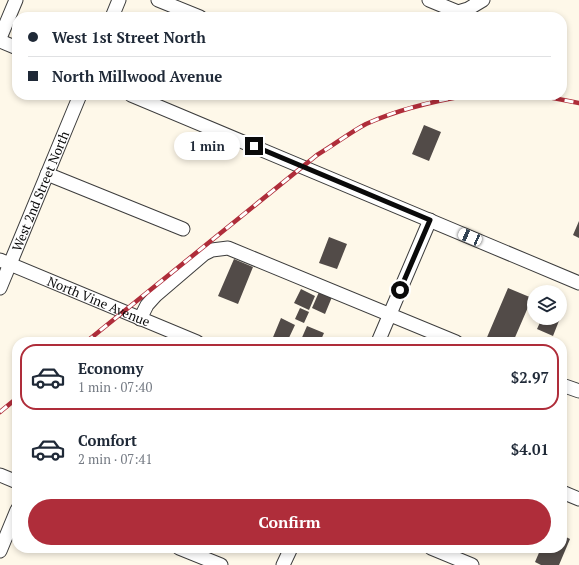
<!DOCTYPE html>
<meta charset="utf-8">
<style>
body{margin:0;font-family:"PT Serif",serif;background:#f6f6f7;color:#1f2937;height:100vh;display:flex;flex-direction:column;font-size:15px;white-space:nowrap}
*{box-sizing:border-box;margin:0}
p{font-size:13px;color:#747a83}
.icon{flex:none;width:22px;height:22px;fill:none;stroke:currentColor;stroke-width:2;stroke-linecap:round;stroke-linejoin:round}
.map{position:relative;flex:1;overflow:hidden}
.sheet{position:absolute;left:12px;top:337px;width:555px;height:216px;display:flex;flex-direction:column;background:#fff;border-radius:16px;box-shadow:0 2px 6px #0003}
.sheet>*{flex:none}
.guide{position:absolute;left:12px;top:12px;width:555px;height:88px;border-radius:16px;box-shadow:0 2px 6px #0003;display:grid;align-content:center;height:88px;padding:0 16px;background:#fff}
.fabs{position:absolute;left:527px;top:285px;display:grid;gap:8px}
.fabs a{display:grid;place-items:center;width:40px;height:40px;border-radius:50%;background:#fff;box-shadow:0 2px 6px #0003;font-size:20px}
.end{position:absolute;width:18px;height:18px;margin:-9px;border:5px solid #0a0a0a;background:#fff;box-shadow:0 0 0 2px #fff}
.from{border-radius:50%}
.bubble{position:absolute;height:28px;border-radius:14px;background:#fff;box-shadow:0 2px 6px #0003;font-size:13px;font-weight:700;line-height:28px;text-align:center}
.car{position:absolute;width:12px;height:24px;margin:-12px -6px;border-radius:5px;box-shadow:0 0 3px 1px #0007;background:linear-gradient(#fff 24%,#345 0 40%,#fff 0 76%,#345 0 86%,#fff 0)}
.guide b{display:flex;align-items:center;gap:14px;height:38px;font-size:15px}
.guide b+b{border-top:1px solid #e0e1e3}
.guide i{width:10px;height:10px;background:#1f2937}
ul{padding:7px 0 0;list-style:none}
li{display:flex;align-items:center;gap:12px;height:66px;margin:0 8px 6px;padding:0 8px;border:2px solid transparent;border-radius:16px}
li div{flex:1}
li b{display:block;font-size:15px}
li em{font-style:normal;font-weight:700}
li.on{border-color:#af2d3a}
li>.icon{width:36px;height:36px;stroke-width:1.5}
.action{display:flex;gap:8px;margin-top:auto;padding:8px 16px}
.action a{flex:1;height:46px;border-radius:24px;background:#af2d3a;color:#fff;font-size:16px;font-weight:700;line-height:46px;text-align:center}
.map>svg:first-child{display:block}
.building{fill:#524b48}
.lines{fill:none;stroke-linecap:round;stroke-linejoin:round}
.minor-casing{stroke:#3d3d3d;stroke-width:15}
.minor{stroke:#fff;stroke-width:13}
.rail-casing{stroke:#af2d3a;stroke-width:4.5}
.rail{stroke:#fff;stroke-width:3;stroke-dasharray:9;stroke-linecap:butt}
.route{stroke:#0a0a0a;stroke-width:5}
.labels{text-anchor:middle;stroke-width:4;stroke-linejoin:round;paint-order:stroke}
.street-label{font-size:13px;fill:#0a0a0a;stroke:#fff}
</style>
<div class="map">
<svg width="579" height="565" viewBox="0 0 579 565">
<rect width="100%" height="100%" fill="#fef8e9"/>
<path class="building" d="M424,125L441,132L429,161L412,154Z
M579,221V238L573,235Z
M329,237L347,244L337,269L319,263Z
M234,259L253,267L238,304L218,296Z
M508,288L532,298L513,342H485Z
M301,289L315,296L309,310L294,303Z
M319,292L332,297L325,314L312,308Z
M560,307L564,308L553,336L537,329L542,318H560Z
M300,308L309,312L304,323L295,319Z
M281,318L295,325L287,342H271Z
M307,326L324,333L320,342H300Z
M562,535L570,539L559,565H541L535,562L541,548H562Z"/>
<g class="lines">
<defs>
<g id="minor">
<path d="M158,0L200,17"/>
<path d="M429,0L458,12L468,9L483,0"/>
<path d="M112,17L119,0"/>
<path d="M0,38L16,0"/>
<path d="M0,41L17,48"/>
<path d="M131,95L579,283"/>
<path d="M47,174L183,229"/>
<path id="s1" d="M0,260L197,342"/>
<path id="s2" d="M0,288L80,95"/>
<path d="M140,319L147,305L156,295L204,254L212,250L228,248L456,342"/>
<path d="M378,342L430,220"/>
<path d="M562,385L579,391"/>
<path d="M0,475L17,482"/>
<path d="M562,492L579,499"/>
<path d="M179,548L221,565"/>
<path d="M431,548L472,565"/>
<path d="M0,551L17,510"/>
<path d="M283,565L291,548"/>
</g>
</defs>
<use href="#minor" class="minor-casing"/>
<use href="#minor" class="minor"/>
<defs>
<path id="rail" d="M529,95L543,96L579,103
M86,342L317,155C334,145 349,133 366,124C399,109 434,101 470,95
M0,412L17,398"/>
</defs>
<use href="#rail" class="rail-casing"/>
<use href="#rail" class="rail"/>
</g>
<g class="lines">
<path class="route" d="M254,146L430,220L400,290"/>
</g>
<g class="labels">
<g class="street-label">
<text dy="5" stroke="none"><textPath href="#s2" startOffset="105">West 2nd Street North</textPath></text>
<text dy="5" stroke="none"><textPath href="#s1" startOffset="107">North Vine Avenue</textPath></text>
</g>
</g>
</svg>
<div class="fabs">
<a><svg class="icon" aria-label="layers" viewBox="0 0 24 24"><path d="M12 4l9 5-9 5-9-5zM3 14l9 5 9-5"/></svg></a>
</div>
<i class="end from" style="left:400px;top:290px"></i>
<i class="end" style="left:254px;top:146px"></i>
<div class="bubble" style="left:174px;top:132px;width:66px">1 min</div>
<i class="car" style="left:470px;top:237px;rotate:293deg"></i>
<div class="guide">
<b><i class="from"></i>West 1st Street North</b>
<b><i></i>North Millwood Avenue</b>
</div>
<section class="sheet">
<ul>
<li class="on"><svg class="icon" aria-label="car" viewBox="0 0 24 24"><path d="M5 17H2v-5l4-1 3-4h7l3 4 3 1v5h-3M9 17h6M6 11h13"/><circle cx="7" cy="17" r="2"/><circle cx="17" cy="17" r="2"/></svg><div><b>Economy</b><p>1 min · 07:40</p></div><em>$2.97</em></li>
<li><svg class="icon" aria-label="car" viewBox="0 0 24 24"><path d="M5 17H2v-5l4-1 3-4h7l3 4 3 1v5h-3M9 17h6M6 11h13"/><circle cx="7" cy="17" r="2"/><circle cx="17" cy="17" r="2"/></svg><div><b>Comfort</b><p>2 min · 07:41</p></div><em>$4.01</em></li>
</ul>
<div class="action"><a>Confirm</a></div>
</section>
</div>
